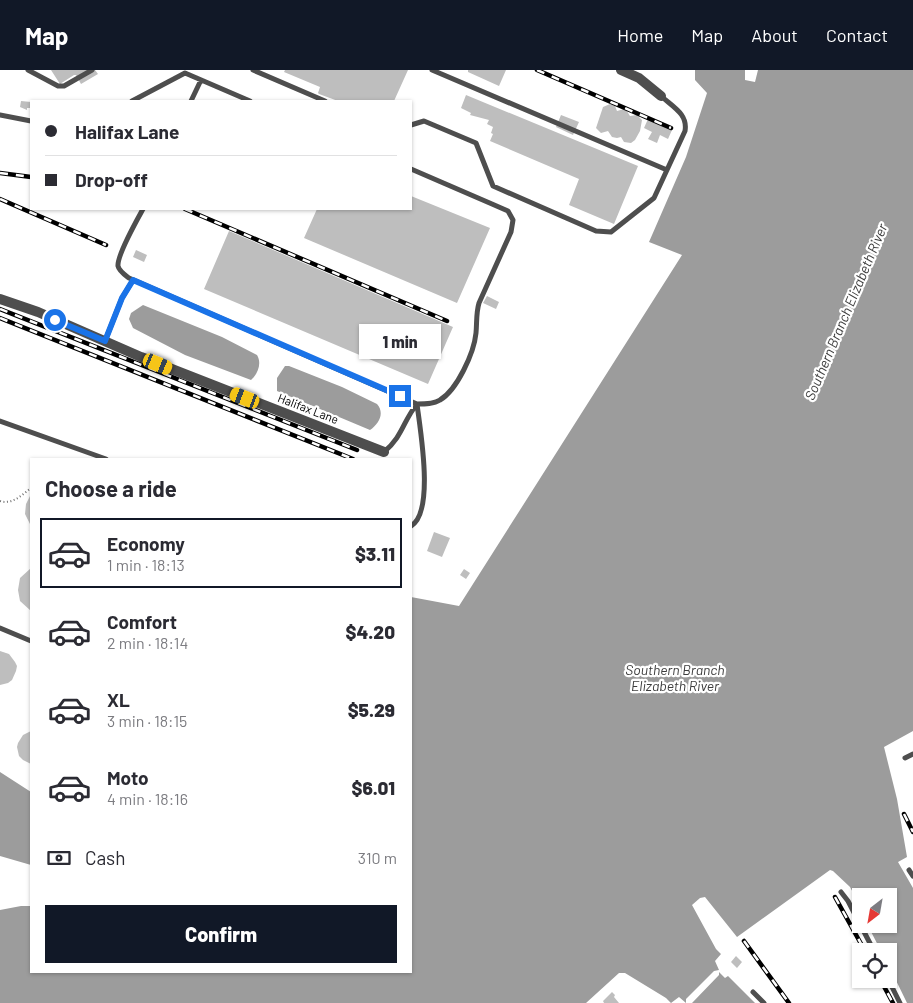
<!DOCTYPE html>
<meta charset="utf-8">
<style>
body{margin:0;font-family:Barlow,sans-serif;background:#f2f2f3;color:#2b2b33;height:100vh;display:flex;flex-direction:column;font-size:19px;white-space:nowrap}
*{box-sizing:border-box;margin:0}
p{font-size:16px;color:#7c7c81}
.icon{flex:none;width:28px;height:28px;fill:none;stroke:currentColor;stroke-width:2;stroke-linecap:round;stroke-linejoin:round}
.map{position:relative;flex:1;overflow:hidden}
.drawer{position:absolute;left:30px;top:388px;width:382px;height:515px;display:flex;flex-direction:column;background:#fff;border-radius:0px;box-shadow:0 1px 4px #0004}
.drawer>*{flex:none}
.top-card{position:absolute;left:30px;top:30px;width:382px;height:110px;border-radius:0px;box-shadow:0 1px 4px #0004;display:grid;align-content:center;height:110px;padding:0 15px;background:#fff}
.needle{width:32px;rotate:211deg}
.buttons{position:absolute;left:852px;top:818px;display:grid;gap:10px}
.buttons a{display:grid;place-items:center;width:45px;height:45px;border-radius:0px;background:#fff;box-shadow:0 1px 4px #0004;font-size:25px}
.end{position:absolute;width:22px;height:22px;margin:-11px;border:6px solid #1a73e8;background:#fff;box-shadow:0 0 0 2px #fff}
.from{border-radius:50%}
.bubble{position:absolute;height:35px;border-radius:0px;background:#fff;box-shadow:0 1px 4px #0004;font-size:16px;font-weight:800;line-height:35px;text-align:center}
.car{position:absolute;width:15px;height:30px;margin:-15px -8px;border-radius:6px;box-shadow:0 0 4px 1px #0007;background:linear-gradient(#f5c518 24%,#345 0 40%,#f5c518 0 76%,#345 0 86%,#f5c518 0)}
.top-card b{display:flex;align-items:center;gap:18px;height:48px;font-size:19px}
.top-card b+b{border-top:1px solid #e1e1e2}
.top-card i{width:12px;height:12px;background:#2b2b33}
ul{padding:0;list-style:none}
li{display:flex;align-items:center;gap:15px;height:70px;margin:0 10px 8px;padding:0 5px;border:2px solid transparent;border-radius:0px}
li div{flex:1}
li b{display:block;font-size:19px}
li em{font-style:normal;font-weight:800}
li.current{border-color:#111827}
li>.icon{width:45px;height:45px;stroke-width:1.5}
h2{padding:0 15px;font-size:22px;line-height:60px}
.pay{display:flex;align-items:center;gap:12px;height:55px;padding:0 15px;font-size:19px}
.pay p{margin-inline-start:auto}
.button{display:flex;gap:10px;margin-top:auto;padding:10px 15px}
.button a{flex:1;height:58px;border-radius:0px;background:#111827;color:#fff;font-size:20px;font-weight:800;line-height:58px;text-align:center}
header{display:flex;align-items:center;gap:30px;box-sizing:border-box;height:70px;padding:0 25px;background:#111827;color:#fff}
header strong{font-size:24px}
nav{display:flex;gap:28px;margin-inline-start:auto;font-size:18px}
.map>svg:first-child{display:block}
.water{fill:#9c9c9c}
.building{fill:#bebebe}
.lines{fill:none;stroke-linecap:round;stroke-linejoin:round}
.path{stroke:#707070;stroke-width:2;stroke-dasharray:1 2.5;stroke-linecap:butt}
.lane{stroke:#4e4e4e;stroke-width:5}
.street{stroke:#4e4e4e;stroke-width:10}
.rail-casing{stroke:#000;stroke-width:4.5}
.rail{stroke:#fff;stroke-width:2.5;stroke-dasharray:8;stroke-linecap:butt}
.route{stroke:#1a73e8;stroke-width:6}
.labels{text-anchor:middle;stroke-width:4.5;stroke-linejoin:round;paint-order:stroke}
.street-label{font-size:12px;fill:#000;stroke:#fff}
.water-label{font-size:14px;font-style:italic;fill:#3d3d3d;stroke:#fff}
</style>
<header>
<strong>Map</strong>
<nav><a>Home</a><a>Map</a><a>About</a><a>Contact</a></nav>
</header>
<div class="map">
<svg width="913" height="933" viewBox="0 0 913 933">
<rect width="100%" height="100%" fill="#fff"/>
<path class="water" d="M695,0H745V10L755,12L758,0H913V661L884,677L897,729L907,787L898,792L913,818V933H907L889,896V881H881L867,854H889V826H861V843L858,837L860,836L850,817L833,801L830,800L737,867L705,827L700,828L692,835L716,879L721,884L715,891L719,900L714,901L686,929V933L679,927L671,933L666,928L625,903H619L586,933H0V840L21,836H31V901H411V527L459,536L682,185L649,172L686,87L707,23L695,10Z
M143,235L222,267L257,285C262,293 258,304 251,310L185,285L133,258L129,249L131,243Z
M285,296H289L342,317L377,334C385,343 379,354 370,360L277,321V308Z
M0,702L31,722V795L0,786Z
M719,902L725,908L728,906L755,933H692L719,905Z"/>
<path class="building" d="M51,0H95L98,4L81,14L76,5H74L60,14Z
M285,0H408L394,31H338L319,24L318,23L320,17L284,2Z
M468,0H506L499,16L468,2Z
M466,25L638,96L614,154L569,135L579,109L490,71L493,64L491,63L493,57L487,54L489,50L470,45L471,43L461,38Z
M21,31L31,32V38H27V40L20,37Z
M610,34L615,36L617,41L624,39L627,41L630,46L637,45L642,50L640,61L635,70L631,73L624,72L621,67L617,68L612,67L608,61L601,63L596,58L603,37Z
M561,45L579,52L573,65L556,57Z
M648,49L672,60L668,69L660,65L657,73L648,69L652,62L644,58Z
M411,126L490,158L457,233L304,168L317,139H411Z
M229,161L453,257L428,314L204,219Z
M136,180L147,185L144,192L133,187Z
M487,226L499,232L496,239L483,233Z
M31,424V456L25,444L26,434Z
M434,462L450,468L442,487L427,481Z
M31,498V541L20,531L18,520L20,508Z
M464,499L470,503L466,509L460,505Z
M0,581L9,584L15,592L17,596L16,601L12,610L8,613L0,615Z
M31,661V694L23,690L19,686L17,677L18,673L23,665Z
M736,886L742,892L737,898L731,892Z
M612,922L615,925L614,927L619,933H604L603,931Z"/>
<g class="lines">
<path class="path" d="M0,431C12,435 22,425 31,418"/>
<path class="lane" d="M28,0L58,16H64L92,0
M253,0L325,31
M432,0L667,100
M132,31L185,3L250,31
M191,31L201,10
M0,45L31,51
M411,55L424,51L476,73L493,116L596,161L611,162L654,128L685,61C688,44 673,37 661,26
M143,139C137,150 117,185 118,196C119,201 125,205 129,208L417,334C420,359 435,442 411,456
M105,271L122,228L133,210
M0,351L106,389
M384,382C403,366 403,351 417,334C425,334 434,334 440,330C457,320 474,283 476,263C477,252 476,243 479,233L511,162L513,150L508,141L492,134L411,99
M0,558L31,571
M905,688L913,684
M909,800L913,806
M841,822L848,831L874,881
M888,909L900,933
M753,922L764,933"/>
<path class="street" d="M621,0L639,8L661,26
M0,229L38,242L141,287L384,382"/>
<defs>
<path id="rail" d="M537,0L671,58
M0,103L31,107
M0,129L106,175
M185,139L447,251
M0,239L357,380
M0,248L353,389
M904,744L913,762
M835,827L865,881
M744,871L789,933
M880,909L893,933"/>
</defs>
<use href="#rail" class="rail-casing"/>
<use href="#rail" class="rail"/>
</g>
<g class="lines">
<path class="route" d="M55,250L105,271L122,228L133,210L400,326"/>
</g>
<g class="labels">
<g class="street-label">
<text transform="translate(308 339) rotate(21)" y="4">Halifax Lane</text>
</g>
<g class="water-label">
<text transform="translate(846 242) rotate(-67)" y="5">Southern Branch Elizabeth River</text>
<text x="675" y="605">Southern Branch<tspan x="675" dy="16">Elizabeth River</tspan></text>
</g>
</g>
</svg>
<div class="buttons">
<a><svg class="needle" viewBox="-14 -14 28 28"><path d="M0-13l5 13h-10z" fill="#e53935"/><path d="M0 13l5-13h-10z" fill="#7c7c81"/></svg></a>
<a><svg class="icon" aria-label="locate" viewBox="0 0 24 24"><circle cx="12" cy="12" r="6"/><path d="M12 2v4M12 18v4M2 12h4M18 12h4"/></svg></a>
</div>
<i class="end from" style="left:55px;top:250px"></i>
<i class="end" style="left:400px;top:326px"></i>
<div class="bubble" style="left:359px;top:254px;width:82px">1 min</div>
<i class="car" style="left:158px;top:294px;rotate:112deg"></i>
<i class="car" style="left:245px;top:328px;rotate:291deg"></i>
<div class="top-card">
<b><i class="from"></i>Halifax Lane</b>
<b><i></i>Drop-off</b>
</div>
<section class="drawer">
<h2>Choose a ride</h2>
<ul>
<li class="current"><svg class="icon" aria-label="car" viewBox="0 0 24 24"><path d="M5 17H2v-5l4-1 3-4h7l3 4 3 1v5h-3M9 17h6M6 11h13"/><circle cx="7" cy="17" r="2"/><circle cx="17" cy="17" r="2"/></svg><div><b>Economy</b><p>1 min · 18:13</p></div><em>$3.11</em></li>
<li><svg class="icon" aria-label="car" viewBox="0 0 24 24"><path d="M5 17H2v-5l4-1 3-4h7l3 4 3 1v5h-3M9 17h6M6 11h13"/><circle cx="7" cy="17" r="2"/><circle cx="17" cy="17" r="2"/></svg><div><b>Comfort</b><p>2 min · 18:14</p></div><em>$4.20</em></li>
<li><svg class="icon" aria-label="car" viewBox="0 0 24 24"><path d="M5 17H2v-5l4-1 3-4h7l3 4 3 1v5h-3M9 17h6M6 11h13"/><circle cx="7" cy="17" r="2"/><circle cx="17" cy="17" r="2"/></svg><div><b>XL</b><p>3 min · 18:15</p></div><em>$5.29</em></li>
<li><svg class="icon" aria-label="car" viewBox="0 0 24 24"><path d="M5 17H2v-5l4-1 3-4h7l3 4 3 1v5h-3M9 17h6M6 11h13"/><circle cx="7" cy="17" r="2"/><circle cx="17" cy="17" r="2"/></svg><div><b>Moto</b><p>4 min · 18:16</p></div><em>$6.01</em></li>
</ul>
<div class="pay"><svg class="icon" aria-label="cash" viewBox="0 0 24 24"><path d="M3 7h18v10H3z"/><circle cx="12" cy="12" r="2"/></svg>Cash<p>310 m</p></div>
<div class="button"><a>Confirm</a></div>
</section>
</div>
